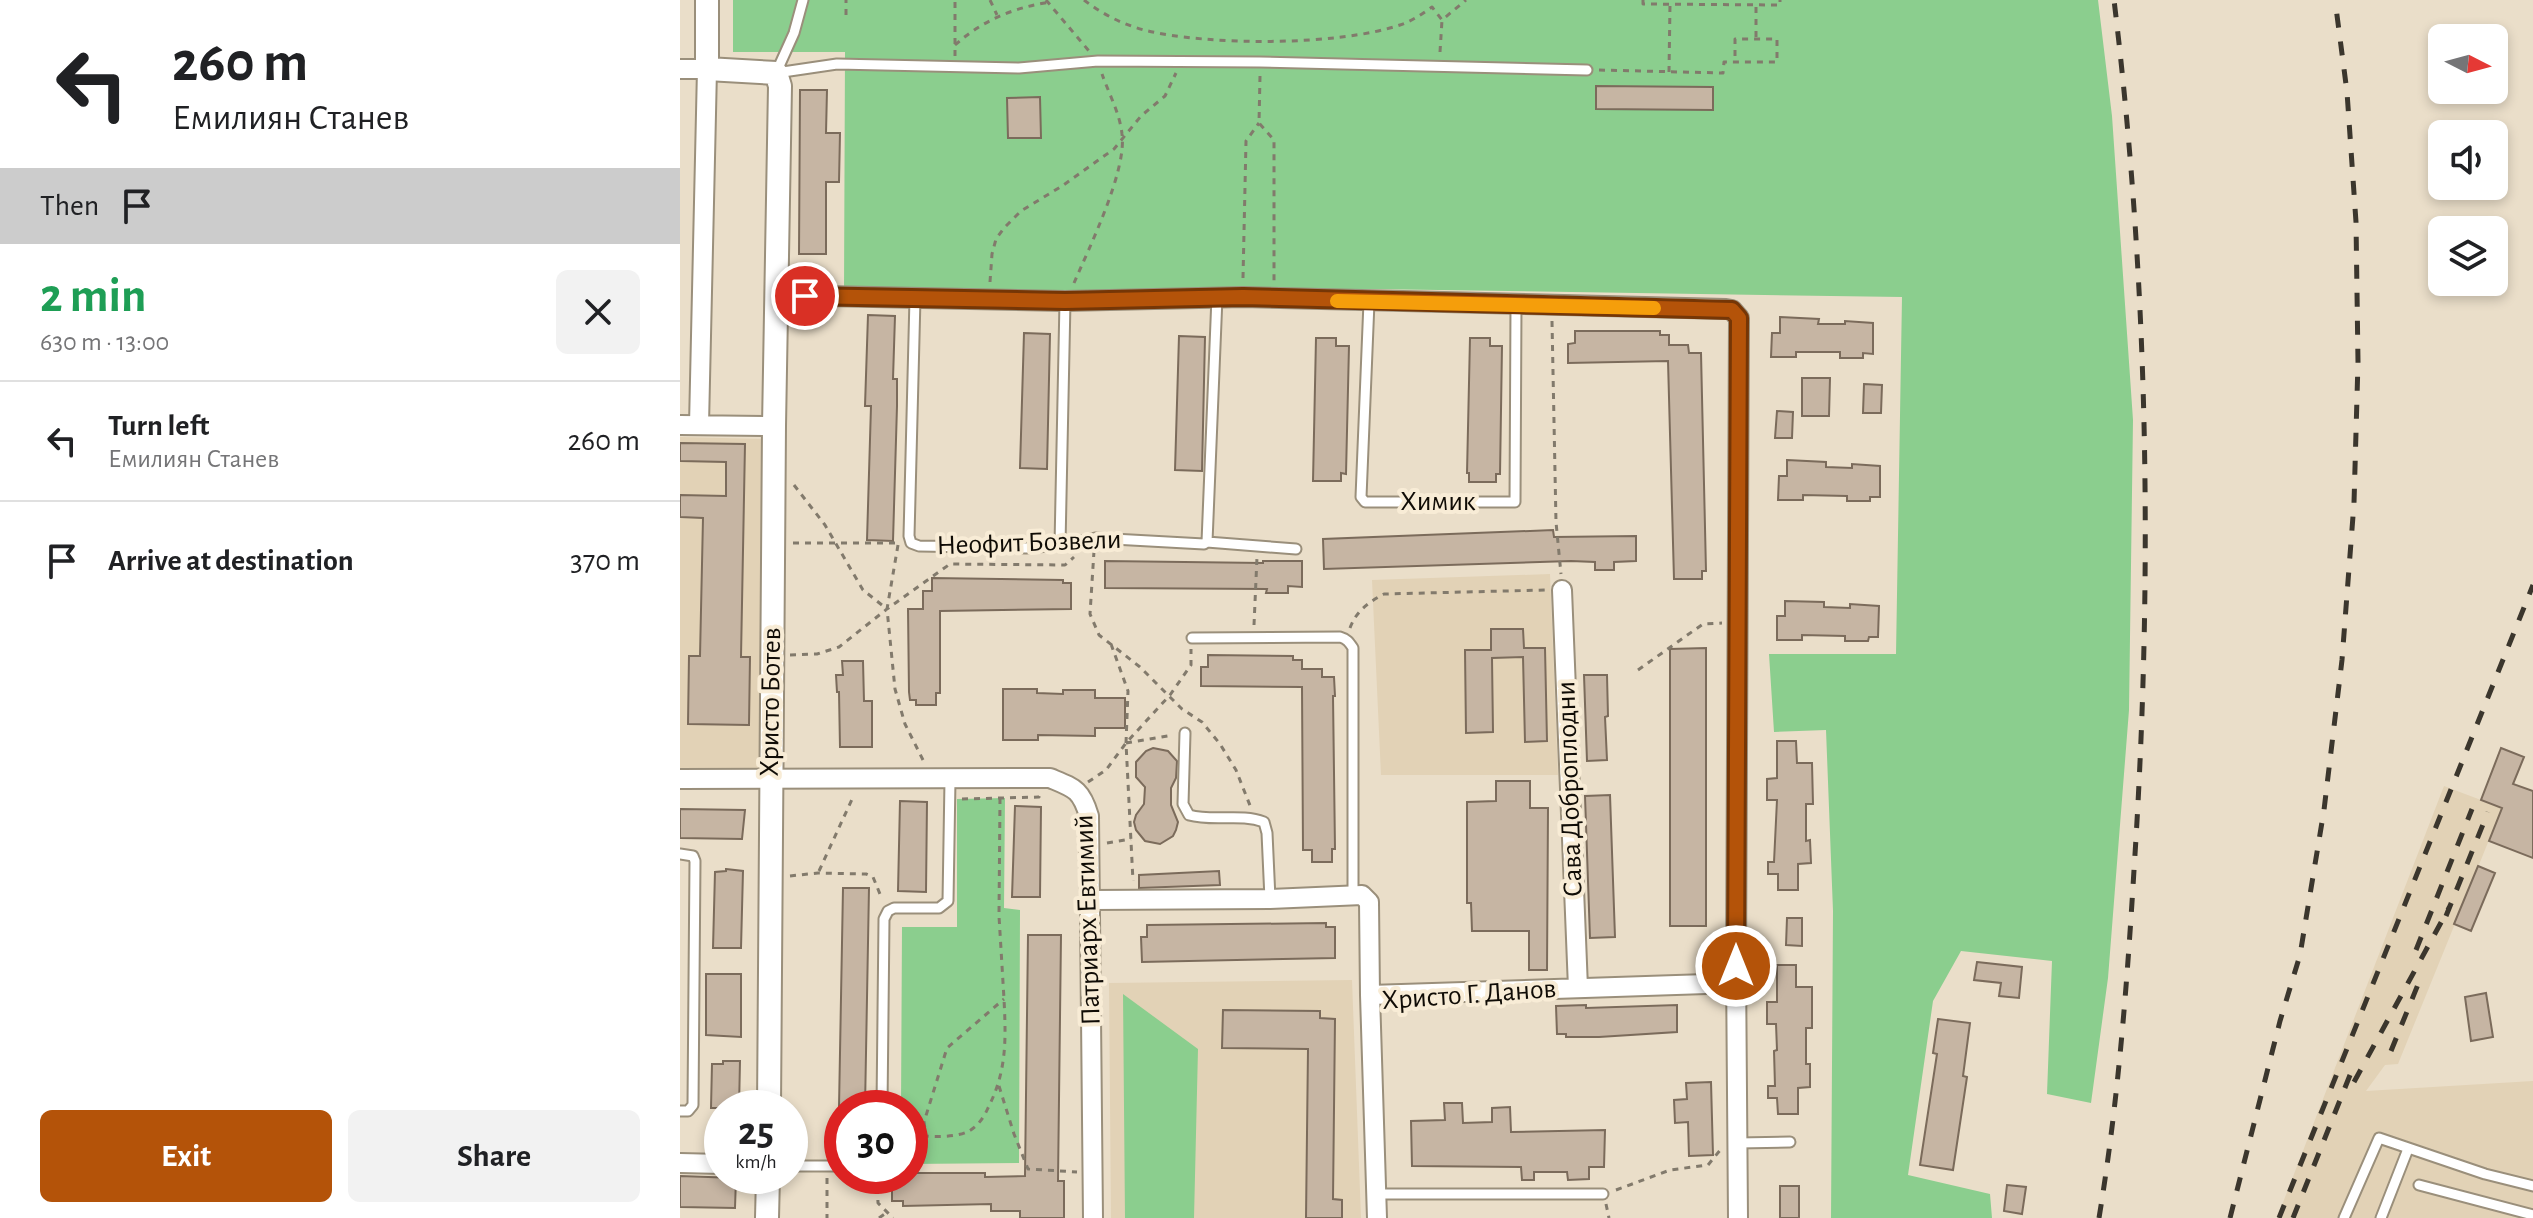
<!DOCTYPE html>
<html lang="en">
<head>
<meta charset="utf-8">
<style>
  body { margin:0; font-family:"Alegreya Sans",sans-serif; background:#f2f2f2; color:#202124; height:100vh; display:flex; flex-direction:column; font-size:30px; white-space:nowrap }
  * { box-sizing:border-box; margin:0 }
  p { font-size:26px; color:#757577 }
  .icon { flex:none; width:44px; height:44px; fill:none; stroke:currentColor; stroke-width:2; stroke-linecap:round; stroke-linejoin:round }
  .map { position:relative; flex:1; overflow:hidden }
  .drawer { display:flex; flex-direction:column; background:#fff; width:680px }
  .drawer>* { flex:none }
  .hud { background:#fff; color:#202124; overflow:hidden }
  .needle { width:52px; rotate:96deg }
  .buttons { position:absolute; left:1748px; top:24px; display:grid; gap:16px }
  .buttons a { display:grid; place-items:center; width:80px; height:80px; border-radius:12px; background:#fff; box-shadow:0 4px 12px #0003; font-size:40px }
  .speed { position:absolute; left:24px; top:1090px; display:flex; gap:16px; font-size:40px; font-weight:700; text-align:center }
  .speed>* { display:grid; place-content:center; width:104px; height:104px; border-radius:50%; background:#fff; box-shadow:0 4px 12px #0003; line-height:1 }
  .speed small { font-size:20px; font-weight:400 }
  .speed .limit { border:12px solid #d22; background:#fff; color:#111 }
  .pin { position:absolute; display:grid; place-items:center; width:68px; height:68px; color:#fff; margin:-34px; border:4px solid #fff; border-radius:50%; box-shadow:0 2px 8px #0007 }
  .me { position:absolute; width:88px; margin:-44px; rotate:0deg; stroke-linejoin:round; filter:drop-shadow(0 0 6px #0008) }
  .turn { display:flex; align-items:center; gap:28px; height:168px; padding:0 40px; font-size:36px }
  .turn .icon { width:104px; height:104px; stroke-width:2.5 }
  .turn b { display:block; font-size:56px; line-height:68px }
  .then { display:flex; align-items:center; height:76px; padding:0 40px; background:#0003; gap:16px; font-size:30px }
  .round { display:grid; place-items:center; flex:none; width:84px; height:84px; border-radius:12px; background:#f2f2f2 }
  .summary { display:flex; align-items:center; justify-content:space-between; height:136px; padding:0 40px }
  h1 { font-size:48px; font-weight:700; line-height:60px; color:#1e9e55 }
  .primary-button { display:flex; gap:16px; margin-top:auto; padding:16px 40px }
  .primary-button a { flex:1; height:92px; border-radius:12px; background:#b45309; color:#fff; font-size:32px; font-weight:700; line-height:92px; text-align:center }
  .primary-button a+a { background:#f2f2f2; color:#202124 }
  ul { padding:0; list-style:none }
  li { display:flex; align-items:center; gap:24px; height:120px; padding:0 40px; border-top:2px solid #e0e0e0 }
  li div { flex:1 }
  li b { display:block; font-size:30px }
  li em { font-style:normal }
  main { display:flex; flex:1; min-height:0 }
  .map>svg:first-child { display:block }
  .built { fill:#e2d2b6 }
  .green { fill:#8bce8e }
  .building { fill:#c6b5a3; stroke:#7b6b5b; stroke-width:2 }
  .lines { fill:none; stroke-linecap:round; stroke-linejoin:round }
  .service-casing { stroke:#9a8f7b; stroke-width:13 }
  .minor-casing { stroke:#9a8f7b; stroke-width:22 }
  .tertiary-casing { stroke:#9a8f7b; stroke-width:26 }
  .path { stroke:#827a6c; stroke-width:3; stroke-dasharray:6 6; stroke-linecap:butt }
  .service { stroke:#fff; stroke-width:9 }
  .minor { stroke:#fff; stroke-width:18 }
  .tertiary { stroke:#fff; stroke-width:22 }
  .rail { stroke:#3b362d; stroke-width:5; stroke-dasharray:14 14; stroke-linecap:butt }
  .route-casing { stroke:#753606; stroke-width:20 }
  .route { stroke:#b45309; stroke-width:14 }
  .slow { stroke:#f59e0b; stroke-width:14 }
  .labels { text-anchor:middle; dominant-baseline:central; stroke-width:8; stroke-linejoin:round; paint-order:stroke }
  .street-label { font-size:28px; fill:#100c06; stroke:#f8ecd6 }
</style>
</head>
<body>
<main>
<section class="drawer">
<div class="hud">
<div class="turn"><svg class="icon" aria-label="left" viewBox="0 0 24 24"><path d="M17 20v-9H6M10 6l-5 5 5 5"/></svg><div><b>260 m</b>Емилиян Станев</div></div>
<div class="then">Then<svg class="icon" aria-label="arrive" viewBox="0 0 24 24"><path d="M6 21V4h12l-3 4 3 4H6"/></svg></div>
</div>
<div class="summary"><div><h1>2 min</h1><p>630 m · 13:00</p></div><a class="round"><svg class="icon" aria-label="close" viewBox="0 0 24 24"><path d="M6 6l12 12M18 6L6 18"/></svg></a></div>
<ul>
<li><svg class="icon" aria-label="left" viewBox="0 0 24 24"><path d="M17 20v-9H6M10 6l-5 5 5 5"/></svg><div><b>Turn left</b><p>Емилиян Станев</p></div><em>260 m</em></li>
<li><svg class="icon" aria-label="arrive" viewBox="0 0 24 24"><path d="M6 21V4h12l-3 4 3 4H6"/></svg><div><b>Arrive at destination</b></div><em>370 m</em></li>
</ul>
<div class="primary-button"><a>Exit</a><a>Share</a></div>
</section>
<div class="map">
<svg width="1853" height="1218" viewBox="0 0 1853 1218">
  <rect width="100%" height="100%" fill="#eadec9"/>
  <!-- built -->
  <path class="built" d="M0,437L88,439L81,770H0Z
    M870,574L878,775H701L692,580Z
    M1764,786L1822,808L1718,1064L1705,1065L1686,1091L1853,1081V1218H1597Z
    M672,980L681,1218H431L429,983Z"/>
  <!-- green -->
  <path class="green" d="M53,0H1418L1432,116L1453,420L1449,710L1428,978L1411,1103L1367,1094L1372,961L1281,951L1253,1001L1228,1175L1310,1194L1312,1218H1151L1153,911L1146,730L1094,732L1089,654H1216L1222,297L690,289L164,292L165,52H53Z
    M325,798L324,908L340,910L339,1163L230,1164V1108H221L222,927H277V799Z
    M443,994L518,1049L514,1218H445Z"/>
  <!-- building -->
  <path class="building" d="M916,86L1033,87V110L916,109Z
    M120,90H147L146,133H160L159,182H146V254H119Z
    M360,97L361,138H328L327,98Z
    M188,315L215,316L213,379H217V406L213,541L187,540L191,406H185Z
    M1100,317L1139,319L1138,324H1165V321L1193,323V354L1183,353V358H1160V352H1116V357H1091L1092,333H1100Z
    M895,331H980V335H989V345H1008L1009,353H1021L1026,571H1022V579H994L988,361L888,363V344L895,343Z
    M344,333L370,334L367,469L340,468Z
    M499,336L525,337L522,471L495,470Z
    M636,338H656V346H669L666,474L661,473V481H633Z
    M790,338H810V346H822L820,474H816V482H789V473H787Z
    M1122,378H1150L1149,416H1122Z
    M1184,384L1202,385L1201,413H1183Z
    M1097,411L1113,412L1112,438H1095Z
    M0,443L65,444L61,657H70L69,725L8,724L9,656H20L23,518L0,517V495L46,496V462L0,461Z
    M1107,460L1146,462V467L1172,468V464L1200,466V497H1190V501H1167V496L1123,495V500H1098L1099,476H1107Z
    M873,530L874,537L956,536V561L934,562V570H915V562L891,561L644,569L643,539Z
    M425,561L583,563V561H622V587L608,586V593H586L587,589L425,588Z
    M252,578L383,580V583H391V609L260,611V693H256V705H236V700H230L229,692L228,609H243V591H252Z
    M1105,601L1144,602V607L1170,608V604L1199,606L1198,637H1189L1188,641H1165V636L1122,635V640H1097V616H1105Z
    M811,629H843L844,648H865L867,741L845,742L843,657L812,658L813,732L786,733L785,650H811Z
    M1026,648V926H990V649Z
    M528,655L613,656V660H622V669H642V677H654L655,696H653L655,849H652V862H632V850H623L622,687L521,686V667H528Z
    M162,661H183L184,701H192V747H160L159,692H157L156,675H163Z
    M904,675H927L928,716L925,717L927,760L907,761Z
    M323,689H357V693L383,694V690H415V698H445V728H415V736L358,735V740H323Z
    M1097,741H1116L1117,763H1132L1133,804H1126V841L1130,840L1131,863L1118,864V890H1098V874H1088V862H1094L1097,800H1087V779L1097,778Z
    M473,748L488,751L497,761L496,778L491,788V805L498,822L496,830L493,836L480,844L465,841L456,830L454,822L456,815L464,804L465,787L456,777V762L466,751Z
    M1821,748L1844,757L1833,784L1853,791V858L1809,841L1822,808L1801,800Z
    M816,781H850V808H868L867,970H849V931H792L791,903H787V802L816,801Z
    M930,795L935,937L910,938L905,796Z
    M220,801L247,802L246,892L218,891Z
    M335,806L361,807L360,897H332Z
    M0,809L65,810L62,839L0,838Z
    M1798,866L1815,873L1791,931L1774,924Z
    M46,869L63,871L61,948H33L35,872L46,871Z
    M539,871L540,885L459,888V875Z
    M163,888H189L185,1108H159Z
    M1107,918H1122V946L1106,945Z
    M646,923V927H655V958L462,962L461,937H467V925Z
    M348,935H381L378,1181H384V1218H340V1211H311V1204L223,1206V1201H212V1176H230V1173H305V1177L345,1176Z
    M1297,962L1342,967L1339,998L1319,996L1321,983L1294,980Z
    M1097,965H1116V987H1132V1028H1126V1064H1130V1087L1118,1088V1114H1098L1097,1098H1088V1086H1095L1094,1051L1097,1050L1096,1024H1087V1002H1097Z
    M26,974H61V1037L26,1035Z
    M1806,993L1813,1037L1791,1041L1785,997Z
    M906,1005V1008L997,1005V1032L919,1037H886V1034H877L876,1006Z
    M543,1010L640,1011V1018L655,1019L653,1199L662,1200V1218H626L628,1049L542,1048Z
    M1258,1019L1290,1023L1283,1076L1287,1077L1273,1170L1240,1165L1257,1054L1253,1053Z
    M43,1061H60L59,1108H31L32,1064H43Z
    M1031,1082L1033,1155L1009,1156L1008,1122L995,1123L994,1100L1007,1099L1006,1083Z
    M764,1103H782L783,1123L812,1122V1108L830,1107L831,1132L925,1130L924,1167H909V1179L888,1180L887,1172H854V1180H842L841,1167L732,1166L731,1121L765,1120Z
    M0,1176L56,1178L55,1208L0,1207Z
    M1327,1185L1346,1187L1342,1214L1324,1211Z
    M1100,1186H1119V1218H1100Z"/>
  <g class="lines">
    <defs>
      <path id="service" d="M96,73L157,64L339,68L418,61L580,62L907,70
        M96,73L114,33L123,0
        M235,298L229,536L231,543L239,546L346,548L380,545L415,538L524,544L527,542L616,549
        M689,302L681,497L685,502H835L836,305
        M527,542L537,297
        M380,545L385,301
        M512,638L660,637C667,639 669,642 673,648V895
        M505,733L503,804L509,815C534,822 560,813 584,822L587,833L590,899
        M0,854L13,856L15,861L13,1105L8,1111H0
        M202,1108L204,919L208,911L214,908H259L268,901L270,780
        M1058,1143L1110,1142
        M110,1166H162
        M1739,1185L1853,1215
        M696,1194H923
        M1664,1218L1699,1138L1805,1174L1853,1186
        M1701,1218L1728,1149"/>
      <path id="minor" d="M0,69H27L19,425
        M97,295L385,301L563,297L1046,309L1052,310L1059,318L1056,966L1058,1218
        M0,425L94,426
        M882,590L898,988
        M0,779L370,778C394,788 401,789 409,816L413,1218
        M411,900L590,899L682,895L689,902L690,995
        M0,1163L42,1164
        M697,1218L690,995L1057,983"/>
      <path id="tertiary" d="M27,0V69L96,73L100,86L94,426L89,1108
        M87,1218L88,1176"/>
    </defs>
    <!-- service casing -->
    <use href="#service" class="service-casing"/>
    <!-- minor casing -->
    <use href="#minor" class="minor-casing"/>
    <!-- tertiary casing -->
    <use href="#tertiary" class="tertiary-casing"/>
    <!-- path -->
    <path class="path" d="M310,0L317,15
      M366,0L409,51
      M404,0C422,14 442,24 464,30C528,46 658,46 720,25C732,21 742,14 752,7L762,20L786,0
      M963,0V4L1100,5V0
      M1076,7V39
      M166,15V0
      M275,45C303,20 333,8 370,2V0
      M760,52L762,20
      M275,56V0
      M919,70L1043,73L1044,62H1097V39H1055V62
      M989,72L990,4
      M580,76L579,123L594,140V283
      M563,278L566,141L579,123
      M310,282L312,254L316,239L324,228L341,211L382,186L434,149L461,116L485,96L496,73
      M394,283C409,248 447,171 442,134C440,114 429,94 422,74
      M872,321L876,522L881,574
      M114,485L145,525L183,590L207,609
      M113,543H217
      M218,545L207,609L215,689L225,724L244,762
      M414,551L410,614L419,635L460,667L502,709L522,722L540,744L556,770L571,808
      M574,625L577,557
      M670,628C676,611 689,602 704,594L866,590
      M431,644L448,691L446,743L453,881
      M110,655L137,654L159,647L207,609L270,564L385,565L394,557
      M958,670L1023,624L1042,623
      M446,743L493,735
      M408,782L426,770L446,743L490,695L511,665V649
      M320,798L319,916L324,999C326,1039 327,1071 308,1108C304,1117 298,1126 289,1131C278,1137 258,1137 246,1136L244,1122L267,1048L324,999
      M282,799L359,797L360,794
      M427,843L451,839
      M139,871L174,795
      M110,876L138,873L186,874L193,877L202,899
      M319,1086L334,1134L348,1169L397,1172
      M230,1145L244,1137
      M197,1176L198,1203L213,1218
      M147,1178V1218
      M936,1190L990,1170L1028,1165L1041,1149
      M926,1204L929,1218
      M199,1218L206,1213"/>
    <!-- service -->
    <use href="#service" class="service"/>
    <!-- minor -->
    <use href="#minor" class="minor"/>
    <!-- tertiary -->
    <use href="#tertiary" class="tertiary"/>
    <!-- rail -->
    <path class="rail" d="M1766,916L1808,812
      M1736,950L1792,809
      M1711,1051L1739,982
      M1674,1082L1770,906
      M1419,1218C1438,1103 1447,986 1454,870C1473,581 1469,288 1434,0
      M1550,1218L1600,1021L1620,955L1644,810L1662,660L1674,503L1678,362L1676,222L1667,92L1655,0
      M1599,1218L1853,585
      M1613,1218L1674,1065"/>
  </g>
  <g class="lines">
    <defs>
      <path id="route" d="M125,296L385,301L563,297L1052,310L1059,318L1056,966"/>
    </defs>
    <!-- route casing -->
    <use href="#route" class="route-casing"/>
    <!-- route -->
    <use href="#route" class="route"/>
    <!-- slow -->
    <path class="slow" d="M657,301L974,308"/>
  </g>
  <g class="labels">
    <!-- street labels -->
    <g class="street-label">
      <text x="758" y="502">Химик</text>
      <text transform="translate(349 543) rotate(-2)">Неофит Бозвели</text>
      <text transform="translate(91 702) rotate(-89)">Христо Ботев</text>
      <text transform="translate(890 789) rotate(-92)">Сава Доброплодни</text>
      <text transform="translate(408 920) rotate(-92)">Патриарх Евтимий</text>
      <text transform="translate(789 995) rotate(-4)">Христо Г. Данов</text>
    </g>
  </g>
</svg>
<div class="buttons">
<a><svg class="needle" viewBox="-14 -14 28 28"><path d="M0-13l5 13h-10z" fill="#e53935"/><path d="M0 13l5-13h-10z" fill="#757577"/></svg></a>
<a><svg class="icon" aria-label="sound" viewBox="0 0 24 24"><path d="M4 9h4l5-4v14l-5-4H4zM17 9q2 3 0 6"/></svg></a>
<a><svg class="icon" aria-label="layers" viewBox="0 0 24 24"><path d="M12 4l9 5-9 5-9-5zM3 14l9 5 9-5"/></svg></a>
</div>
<div class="speed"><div>25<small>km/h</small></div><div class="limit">30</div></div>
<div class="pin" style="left:125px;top:296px;background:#d93025"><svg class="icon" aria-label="arrive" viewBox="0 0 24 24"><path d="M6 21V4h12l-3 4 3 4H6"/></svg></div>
<svg class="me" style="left:1056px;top:966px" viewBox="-20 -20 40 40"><circle r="17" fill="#b45309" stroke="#fff" stroke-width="3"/><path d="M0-11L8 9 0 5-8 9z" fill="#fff"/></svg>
</div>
</main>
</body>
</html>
